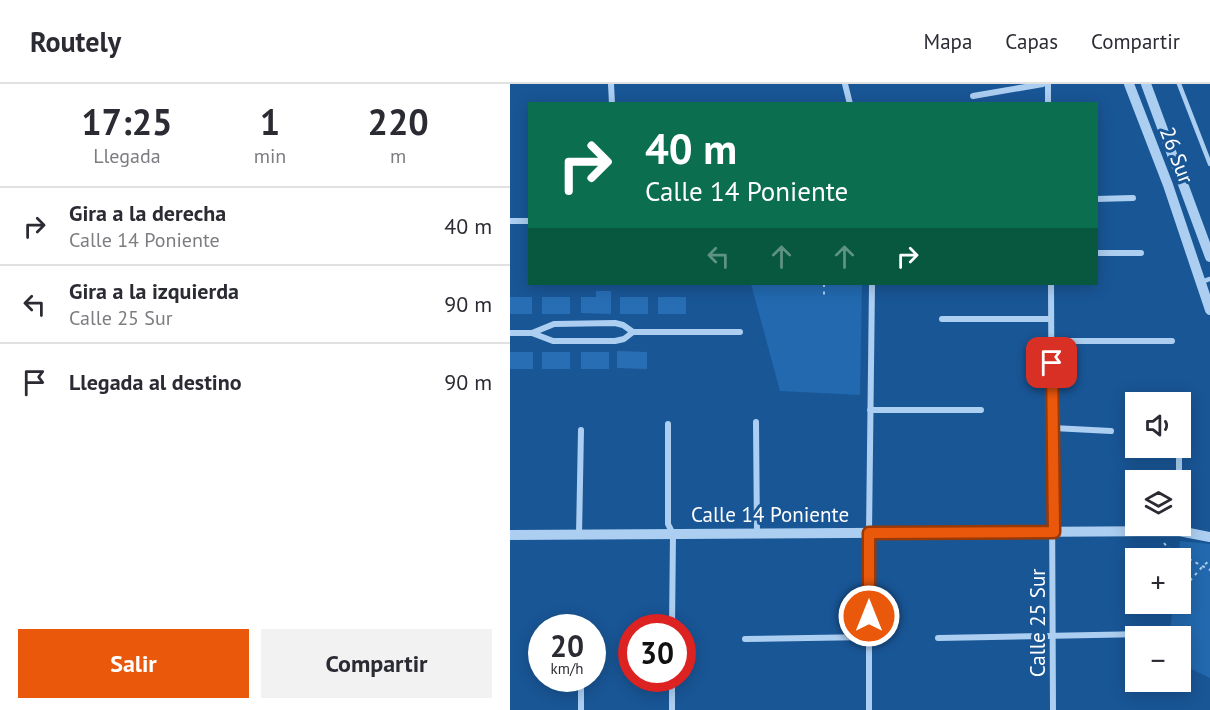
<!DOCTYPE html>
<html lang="es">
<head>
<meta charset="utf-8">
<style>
  body { margin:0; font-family:"PT Sans",sans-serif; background:#f2f2f3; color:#2b2b33; height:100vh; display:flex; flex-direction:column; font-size:22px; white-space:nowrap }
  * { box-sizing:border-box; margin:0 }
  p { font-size:20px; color:#7c7c81 }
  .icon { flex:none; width:33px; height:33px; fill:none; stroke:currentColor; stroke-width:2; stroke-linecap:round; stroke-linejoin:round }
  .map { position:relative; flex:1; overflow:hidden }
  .sheet { display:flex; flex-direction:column; background:#fff; width:510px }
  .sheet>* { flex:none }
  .banner { position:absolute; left:18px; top:18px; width:570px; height:183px; border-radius:0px; box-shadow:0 3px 15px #0003; background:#0b6e4f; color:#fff; overflow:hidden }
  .controls { position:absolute; left:615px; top:308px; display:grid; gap:12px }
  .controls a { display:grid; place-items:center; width:66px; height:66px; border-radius:0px; background:#fff; box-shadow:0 3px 15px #0003; font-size:30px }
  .speed { position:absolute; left:18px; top:530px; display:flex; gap:12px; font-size:30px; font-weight:700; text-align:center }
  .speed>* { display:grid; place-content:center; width:78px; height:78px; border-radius:50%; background:#fff; box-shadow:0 3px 15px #0003; line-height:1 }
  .speed small { font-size:15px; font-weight:400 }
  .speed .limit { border:9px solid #d22; background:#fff; color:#111 }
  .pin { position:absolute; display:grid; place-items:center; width:51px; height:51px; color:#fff; margin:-26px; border-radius:12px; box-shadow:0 3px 9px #0006 }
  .me { position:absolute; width:66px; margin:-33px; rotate:0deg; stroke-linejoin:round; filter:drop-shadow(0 0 4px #0008) }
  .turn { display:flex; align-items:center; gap:21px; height:126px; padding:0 18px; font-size:27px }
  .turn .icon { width:78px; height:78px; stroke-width:2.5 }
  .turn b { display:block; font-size:42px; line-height:51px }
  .lanes { display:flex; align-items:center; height:57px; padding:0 18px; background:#0003; justify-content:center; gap:30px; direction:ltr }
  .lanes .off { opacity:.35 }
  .eta { display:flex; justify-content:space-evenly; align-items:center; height:102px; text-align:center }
  .eta b { font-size:36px; font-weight:700; line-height:42px }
  .primary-button { display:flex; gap:12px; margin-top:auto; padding:12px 18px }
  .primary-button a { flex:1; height:69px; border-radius:0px; background:#ea580c; color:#fff; font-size:24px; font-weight:700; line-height:69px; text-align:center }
  .primary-button a+a { background:#f2f2f3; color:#2b2b33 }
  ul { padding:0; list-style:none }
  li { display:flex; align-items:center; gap:18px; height:78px; padding:0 18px; border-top:2px solid #e1e1e2 }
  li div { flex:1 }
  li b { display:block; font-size:22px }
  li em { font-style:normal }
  header { display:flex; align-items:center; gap:36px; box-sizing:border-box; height:84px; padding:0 30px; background:#fff; border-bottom:2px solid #e1e1e2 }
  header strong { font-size:28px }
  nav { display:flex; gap:33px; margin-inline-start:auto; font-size:21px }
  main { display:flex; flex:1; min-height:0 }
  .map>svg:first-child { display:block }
  .green { fill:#2269af }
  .building { fill:#286eb4 }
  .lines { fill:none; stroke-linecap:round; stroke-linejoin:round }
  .path { stroke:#accef0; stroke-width:2; stroke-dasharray:3 4.5; stroke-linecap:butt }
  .service { stroke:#accef0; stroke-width:4.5 }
  .minor { stroke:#accef0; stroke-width:6 }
  .tertiary { stroke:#accef0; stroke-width:10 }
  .route-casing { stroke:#983908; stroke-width:15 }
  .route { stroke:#ea580c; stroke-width:10 }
  .labels { text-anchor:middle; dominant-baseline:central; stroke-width:6; stroke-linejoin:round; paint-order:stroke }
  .street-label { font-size:21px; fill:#fff; stroke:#195696 }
</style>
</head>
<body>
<header>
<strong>Routely</strong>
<nav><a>Mapa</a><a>Capas</a><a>Compartir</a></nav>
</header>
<main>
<section class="sheet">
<div class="eta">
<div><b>17:25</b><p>Llegada</p></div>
<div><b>1</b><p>min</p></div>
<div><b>220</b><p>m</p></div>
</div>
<ul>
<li><svg class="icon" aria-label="right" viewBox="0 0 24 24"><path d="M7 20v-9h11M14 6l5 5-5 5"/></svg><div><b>Gira a la derecha</b><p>Calle 14 Poniente</p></div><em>40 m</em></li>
<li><svg class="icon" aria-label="left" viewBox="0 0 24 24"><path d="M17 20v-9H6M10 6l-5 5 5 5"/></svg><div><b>Gira a la izquierda</b><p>Calle 25 Sur</p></div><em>90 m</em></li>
<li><svg class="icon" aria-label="arrive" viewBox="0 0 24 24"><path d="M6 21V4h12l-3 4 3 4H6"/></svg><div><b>Llegada al destino</b></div><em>90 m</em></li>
</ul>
<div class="primary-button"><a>Salir</a><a>Compartir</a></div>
</section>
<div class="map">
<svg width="700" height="626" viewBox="0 0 700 626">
  <rect width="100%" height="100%" fill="#195696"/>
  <!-- green -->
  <path class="green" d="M241,200H352L350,311L270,307Z
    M670,457L700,460V594L671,580L670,552H660L663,519H670V474H668Z"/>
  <!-- building -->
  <path class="building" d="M86,207H101V230L71,229V213H86Z
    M0,213H22V230H0Z
    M32,213H60V230H32Z
    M110,213H138V230H110Z
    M148,213H176V230H148Z
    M107,267L137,268V285L107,284Z
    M0,268H23V285H0Z
    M32,268H60V285H32Z
    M71,268H99V285H71Z"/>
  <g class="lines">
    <!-- path -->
    <path class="path" d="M314,200V212
      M654,459L658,464L700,486
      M670,508L693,482L700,476"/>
    <!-- service -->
    <path class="service" d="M669,0L700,80
      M691,198L700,195"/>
    <!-- minor -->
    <path class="minor" d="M101,0L102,20
      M335,0L340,20
      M538,0V20
      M463,12L533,0
      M586,115L623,114
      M0,137H20
      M586,169H631
      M541,200L543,626
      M432,235H541
      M0,249H22L43,257H105L114,255L123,248H230
      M22,249L44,240L105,239L113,241L123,248
      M542,257H662
      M360,326H471
      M246,338L247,450
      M158,340V440L163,450L162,543
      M543,344L601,347
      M669,363V396
      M69,451L71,346
      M428,554L636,550
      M235,555L359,553
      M71,594V626
      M162,626V594
      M359,626V449L362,200"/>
    <!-- tertiary -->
    <path class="tertiary" d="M619,0L658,101L700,226
      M636,0L700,173
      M0,451L669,447L700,453"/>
  </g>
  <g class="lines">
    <defs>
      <path id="route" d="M359,532V449L544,448L542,279"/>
    </defs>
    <!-- route casing -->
    <use href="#route" class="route-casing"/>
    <!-- route -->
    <use href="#route" class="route"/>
  </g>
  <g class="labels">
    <!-- street labels -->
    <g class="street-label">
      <text transform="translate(667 71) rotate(69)">26 Sur</text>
      <text x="260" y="430">Calle 14 Poniente</text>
      <text transform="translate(527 539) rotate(-90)">Calle 25 Sur</text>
    </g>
  </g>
</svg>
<div class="controls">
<a><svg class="icon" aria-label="sound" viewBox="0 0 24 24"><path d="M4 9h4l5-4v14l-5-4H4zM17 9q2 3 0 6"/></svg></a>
<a><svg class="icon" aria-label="layers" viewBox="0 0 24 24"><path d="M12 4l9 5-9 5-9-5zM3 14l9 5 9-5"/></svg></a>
<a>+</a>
<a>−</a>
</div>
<div class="speed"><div>20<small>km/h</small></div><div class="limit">30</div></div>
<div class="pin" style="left:542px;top:279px;background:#d93025"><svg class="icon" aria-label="arrive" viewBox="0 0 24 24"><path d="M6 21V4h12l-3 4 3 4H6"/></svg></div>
<svg class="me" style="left:359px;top:532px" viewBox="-20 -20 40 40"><circle r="17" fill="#ea580c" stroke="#fff" stroke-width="3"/><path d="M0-11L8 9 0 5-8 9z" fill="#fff"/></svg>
<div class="banner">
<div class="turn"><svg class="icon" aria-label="right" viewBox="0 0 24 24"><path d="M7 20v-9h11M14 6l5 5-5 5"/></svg><div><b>40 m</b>Calle 14 Poniente</div></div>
<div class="lanes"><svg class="icon off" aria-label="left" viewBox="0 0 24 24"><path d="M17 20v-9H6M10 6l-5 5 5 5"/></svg><svg class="icon off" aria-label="ahead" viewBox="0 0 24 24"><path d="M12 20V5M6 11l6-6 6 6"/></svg><svg class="icon off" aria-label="ahead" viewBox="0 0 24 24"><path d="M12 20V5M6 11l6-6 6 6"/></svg><svg class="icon" aria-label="right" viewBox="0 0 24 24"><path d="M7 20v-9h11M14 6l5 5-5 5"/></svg></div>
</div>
</div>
</main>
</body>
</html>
